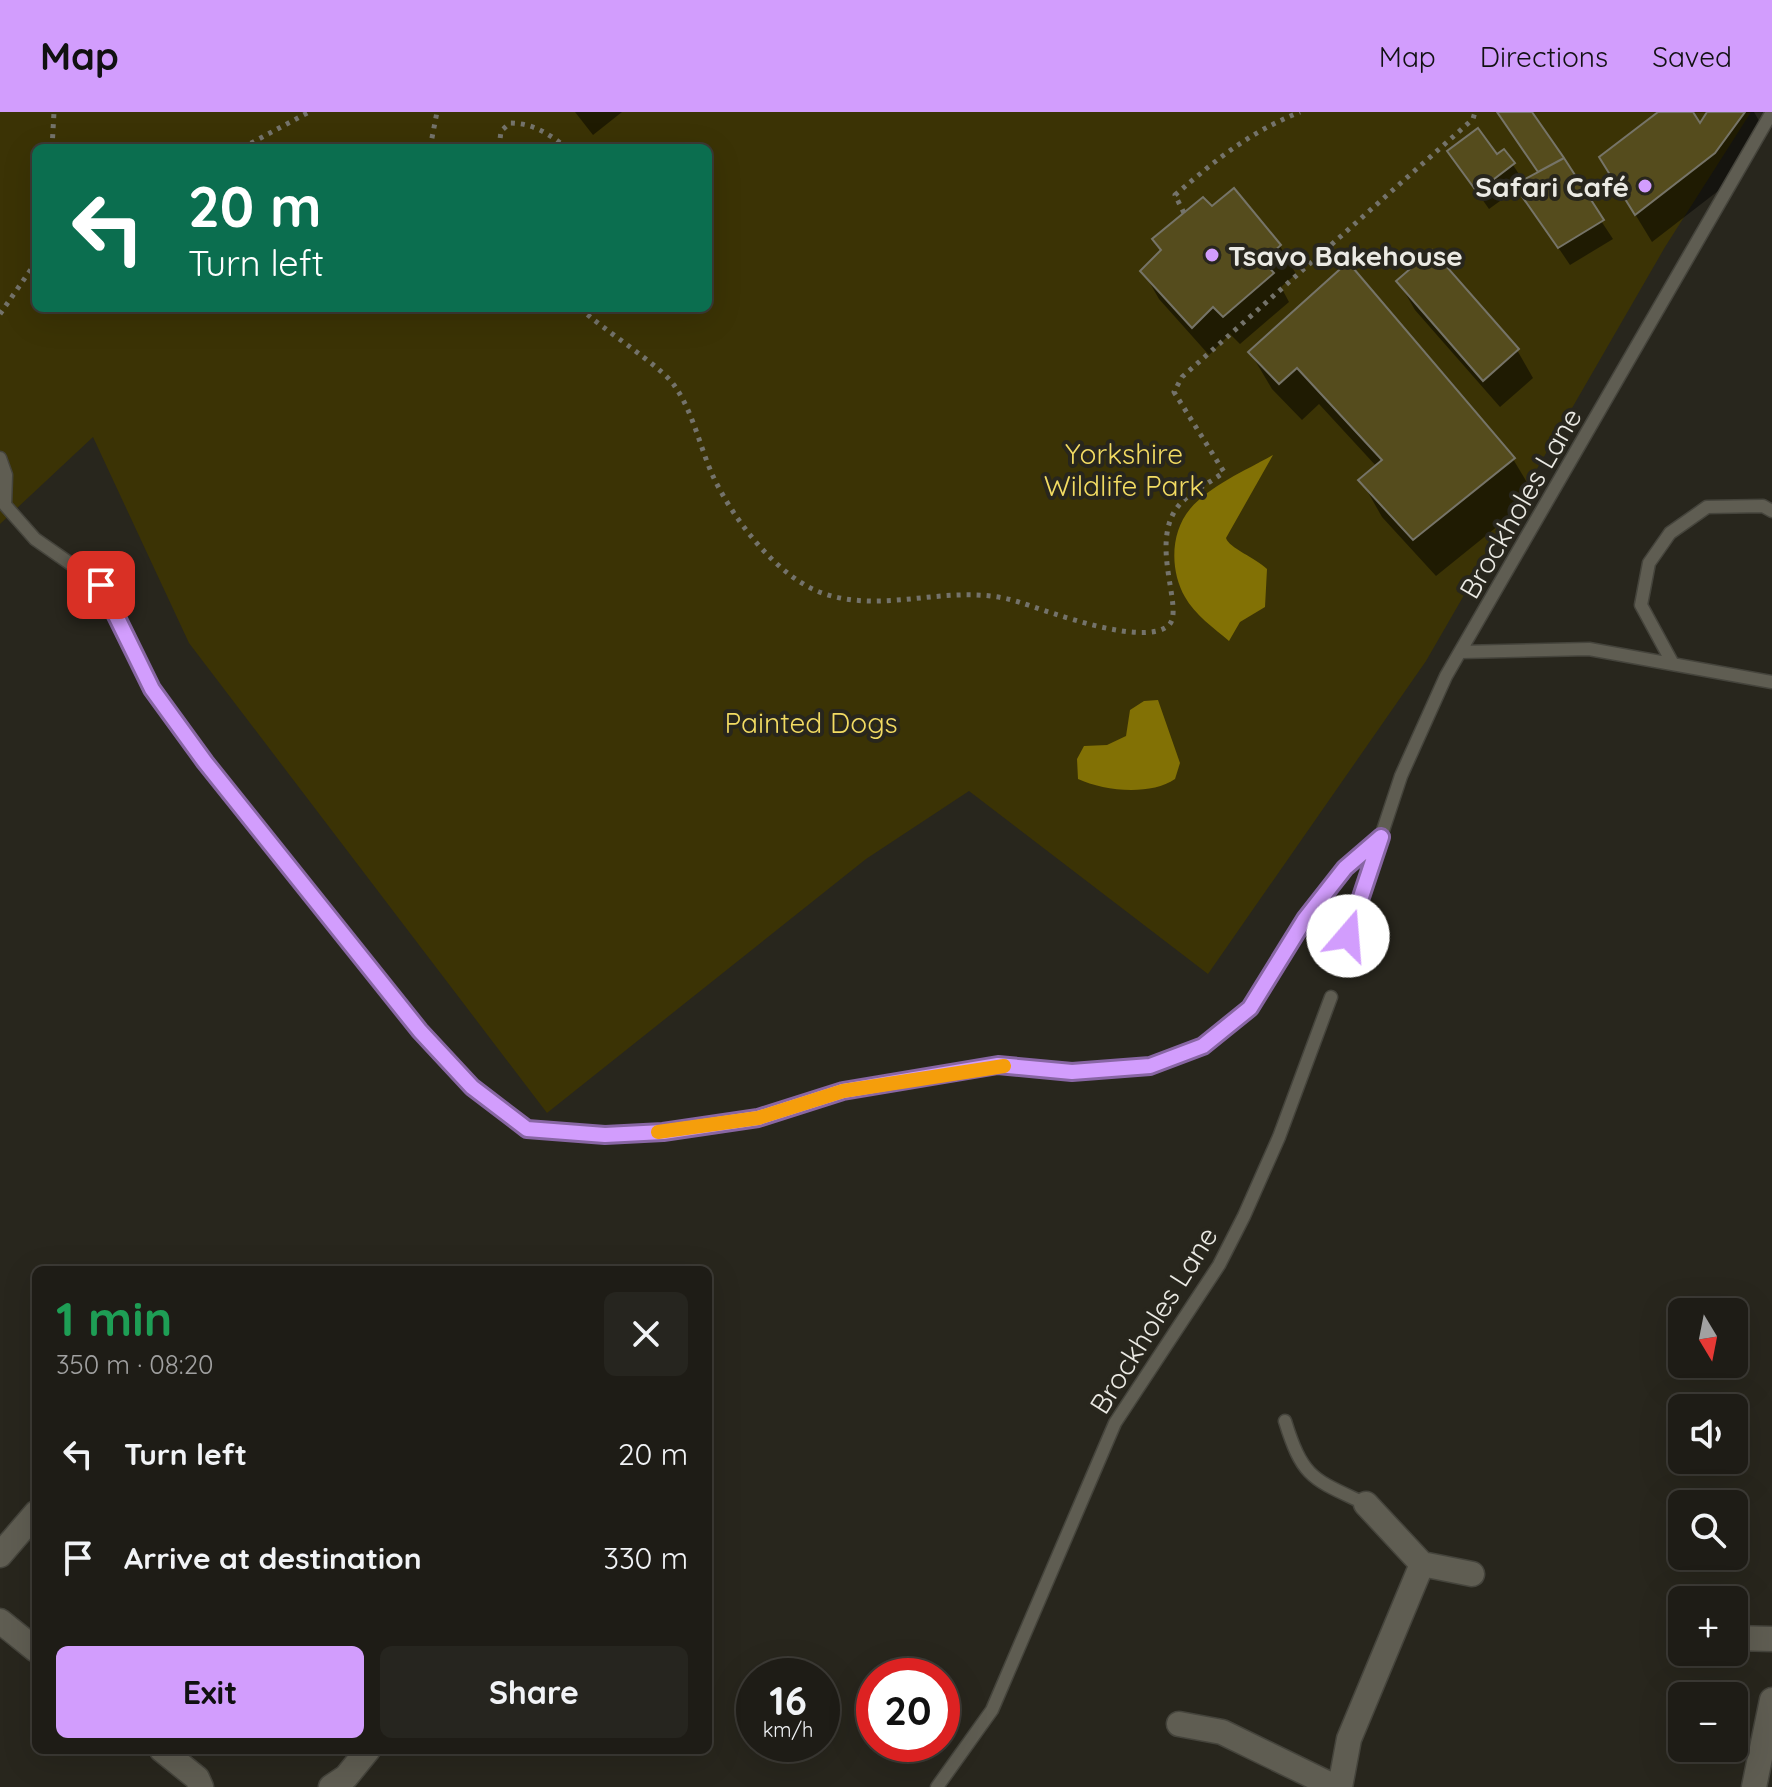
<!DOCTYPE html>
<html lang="en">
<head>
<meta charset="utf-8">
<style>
  body { margin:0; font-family:Quicksand,sans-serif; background:#26251f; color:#f1f3f6; height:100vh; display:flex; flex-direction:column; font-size:30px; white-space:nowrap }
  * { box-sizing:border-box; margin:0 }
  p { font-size:26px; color:#a1a1a1 }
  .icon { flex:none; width:44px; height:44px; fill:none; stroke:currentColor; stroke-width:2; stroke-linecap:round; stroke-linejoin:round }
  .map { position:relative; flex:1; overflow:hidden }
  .details { position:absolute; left:32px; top:1154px; width:680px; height:488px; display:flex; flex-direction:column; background:#1e1c16; border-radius:12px; box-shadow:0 8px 32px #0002,0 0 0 2px #3c3a35 }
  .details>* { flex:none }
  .top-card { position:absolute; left:32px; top:32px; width:680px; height:168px; border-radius:12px; box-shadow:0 8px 32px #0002,0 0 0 2px #3c3a35; background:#0b6e4f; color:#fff; overflow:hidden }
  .needle { width:52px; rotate:170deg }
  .controls { position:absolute; left:1668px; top:1186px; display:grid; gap:16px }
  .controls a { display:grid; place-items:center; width:80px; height:80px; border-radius:12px; background:#1e1c16; box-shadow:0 8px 32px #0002,0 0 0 2px #3c3a35; font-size:40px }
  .speed { position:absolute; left:736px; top:1546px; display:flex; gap:16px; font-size:40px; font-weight:700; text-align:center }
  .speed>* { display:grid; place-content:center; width:104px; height:104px; border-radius:50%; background:#1e1c16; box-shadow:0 8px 32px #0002,0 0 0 2px #3c3a35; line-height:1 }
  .speed small { font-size:20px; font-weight:400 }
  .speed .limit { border:12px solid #d22; background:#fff; color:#111 }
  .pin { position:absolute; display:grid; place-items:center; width:68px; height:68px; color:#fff; margin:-34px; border-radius:16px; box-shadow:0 4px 12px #0006 }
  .me { position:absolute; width:88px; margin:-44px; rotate:18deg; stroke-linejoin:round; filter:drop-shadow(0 0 6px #0008) }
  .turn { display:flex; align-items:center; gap:28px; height:168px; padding:0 24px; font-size:36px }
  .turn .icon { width:104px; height:104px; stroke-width:2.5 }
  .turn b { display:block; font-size:56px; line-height:68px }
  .round { display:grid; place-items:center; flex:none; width:84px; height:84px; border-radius:12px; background:#26251f }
  .headline { display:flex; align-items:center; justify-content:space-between; height:136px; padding:0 24px }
  h1 { font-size:48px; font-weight:800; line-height:60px; color:#1e9e55 }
  .cta { display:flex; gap:16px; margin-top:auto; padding:16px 24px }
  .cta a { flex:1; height:92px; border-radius:12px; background:#d29dfd; color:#111; font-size:32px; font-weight:800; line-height:92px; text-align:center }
  .cta a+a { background:#26251f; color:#f1f3f6 }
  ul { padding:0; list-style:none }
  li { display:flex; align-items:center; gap:24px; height:104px; padding:0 24px }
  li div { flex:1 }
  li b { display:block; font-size:30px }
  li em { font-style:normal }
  header { display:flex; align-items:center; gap:48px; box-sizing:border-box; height:112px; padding:0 40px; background:#d29dfd; color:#111 }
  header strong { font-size:38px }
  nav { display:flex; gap:44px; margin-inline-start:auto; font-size:28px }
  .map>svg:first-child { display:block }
  .green { fill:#3b3305; fill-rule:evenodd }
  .water { fill:#827105 }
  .shadow { fill:#0007 }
  .building { fill:#554c1d; stroke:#767468; stroke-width:2 }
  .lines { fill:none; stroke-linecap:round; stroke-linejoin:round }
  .lane-casing { stroke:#45443c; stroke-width:15 }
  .street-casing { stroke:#45443c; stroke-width:27 }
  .path { stroke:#74736b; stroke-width:5; stroke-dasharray:4 6; stroke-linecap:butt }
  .lane { stroke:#5f5d52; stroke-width:12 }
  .street { stroke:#5f5d52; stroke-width:24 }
  .route-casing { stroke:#8866a4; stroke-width:20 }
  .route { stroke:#d29dfd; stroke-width:14 }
  .slow { stroke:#f59e0b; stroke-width:14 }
  .poi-dot { fill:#d29dfd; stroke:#28261d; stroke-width:3 }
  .labels { text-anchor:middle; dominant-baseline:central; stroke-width:8; stroke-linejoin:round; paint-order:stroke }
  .poi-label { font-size:28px; font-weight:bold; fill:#ebeae4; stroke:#28261d; text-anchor:end }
  .park-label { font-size:28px; fill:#f2db62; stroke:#28261d }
  .street-label { font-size:28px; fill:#ebeae4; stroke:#28261d }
</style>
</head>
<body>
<header>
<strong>Map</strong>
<nav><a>Map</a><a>Directions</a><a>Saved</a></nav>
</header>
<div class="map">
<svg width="1772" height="1675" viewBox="0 0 1772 1675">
  <rect width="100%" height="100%" fill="#28261d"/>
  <!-- green -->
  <path class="green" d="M0,0H1751L1665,135L1426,549L1208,862L969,679L866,747L547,1001L189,531L93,325L0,412ZM36,36H708V196H36Z"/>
  <!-- water -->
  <path class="water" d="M1273,343L1226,426C1229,436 1256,446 1267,457L1265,495L1240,510L1229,529C1215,517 1194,502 1185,485C1170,459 1170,421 1190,397C1211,373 1245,359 1273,343Z
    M1158,588L1180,651L1175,667C1150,684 1104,679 1078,667L1077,647L1084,634L1107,633L1126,624L1130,598L1144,589Z"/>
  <!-- shadow -->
  <path class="shadow" d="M575,0H622L593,23Z
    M1529,0L1613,127L1570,153L1518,76L1489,97L1449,40L1497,45L1504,39L1524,70L1539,61L1510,18Z
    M1661,0H1690L1700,15L1710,0H1754L1766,21L1731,69L1652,130L1618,74Z
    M1212,96L1280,134L1296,162L1281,175L1289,190L1240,232L1230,222L1209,243L1159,187L1143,159Z
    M1348,153L1513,347L1535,384L1436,464L1382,405L1361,368L1377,355L1319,292L1302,308L1272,277L1250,240Z
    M1399,170L1517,238L1533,266L1500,295L1415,198Z"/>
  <!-- building -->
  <path class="building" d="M1497,0H1532L1564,46L1538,60Z
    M1658,0H1693L1700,11L1707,0H1745L1715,41L1635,103L1599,45Z
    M1478,16L1497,42L1504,37L1515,51L1477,80L1447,39Z
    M1564,46L1604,108L1558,136L1514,73Z
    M1234,76L1281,133L1263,149L1274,161L1223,205L1213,195L1192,216L1140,159L1161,138L1152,127L1203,85L1212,94Z
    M1432,138L1519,237L1483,269L1396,169Z
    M1348,150L1515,346L1413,428L1358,368L1382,348L1297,256L1279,272L1248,240Z"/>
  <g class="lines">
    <defs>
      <path id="lane" d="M0,346L6,363L5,393L35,427L101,473L152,577L205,650L420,919L472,975L527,1017L605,1023L663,1020L758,1006L843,979L998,953L1072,960L1150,954L1203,934L1250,896L1305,807L1345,756L1381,725
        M1461,540L1589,537L1772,570
        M1673,552L1641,493L1649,451L1670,421L1707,395L1763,394L1772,399
        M1348,824L1401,664L1446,564L1772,0
        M1285,1309C1303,1367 1313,1367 1366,1392
        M937,1675L992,1598L1115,1311L1219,1153L1244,1104L1279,1025L1331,885"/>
      <path id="street" d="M0,1443L36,1401
        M1422,1452L1472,1462
        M0,1509L36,1538
        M1734,1526L1772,1527
        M1179,1612L1222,1620L1335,1675
        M162,1638L197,1666L201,1675
        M331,1675L346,1665L368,1638
        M1340,1675L1349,1627L1422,1452L1366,1392
        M1754,1675L1772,1588"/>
    </defs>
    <!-- lane casing -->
    <use href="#lane" class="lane-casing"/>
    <!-- street casing -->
    <use href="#street" class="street-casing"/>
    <!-- path -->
    <path class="path" d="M52,36L54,0
      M213,36H214
      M242,36L309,0
      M430,36L437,0
      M499,36L501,19L510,11C533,11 549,22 567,36
      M1184,101L1175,83C1217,47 1248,21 1300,0
      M580,196C602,217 661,254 674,273C693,300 699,332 712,362C732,406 778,467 825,482C889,503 955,468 1022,491C1050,500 1145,536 1169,513C1185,497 1147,429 1180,392C1191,380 1211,370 1224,360L1174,280L1182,265L1473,7L1475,0
      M0,202L36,150"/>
    <!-- lane -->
    <use href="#lane" class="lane"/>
    <!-- street -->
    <use href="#street" class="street"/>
  </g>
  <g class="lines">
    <defs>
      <path id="route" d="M101,473L152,577L205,650L420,919L472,975L527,1017L605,1023L663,1020L758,1006L843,979L998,953L1072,960L1150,954L1203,934L1250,896L1305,807L1345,756L1381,725L1348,824"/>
    </defs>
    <!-- route casing -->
    <use href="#route" class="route-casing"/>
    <!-- route -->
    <use href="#route" class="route"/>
    <!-- slow -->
    <path class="slow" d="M658,1020L758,1006L843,979L1004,954"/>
  </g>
  <!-- markers -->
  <g class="poi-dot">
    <circle cx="1645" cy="74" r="8"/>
    <circle cx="1212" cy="143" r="8"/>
  </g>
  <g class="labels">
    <!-- poi labels -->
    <g class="poi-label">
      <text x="1629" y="74">Safari Café</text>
      <text x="1228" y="143" text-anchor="start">Tsavo Bakehouse</text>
    </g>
    <!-- park labels -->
    <g class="park-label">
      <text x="1124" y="341">Yorkshire<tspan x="1124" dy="32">Wildlife Park</tspan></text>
      <text x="811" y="610">Painted Dogs</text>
    </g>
    <!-- street labels -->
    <g class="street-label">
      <text transform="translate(1520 391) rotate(-60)">Brockholes Lane</text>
      <text transform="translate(1153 1208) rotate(-58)">Brockholes Lane</text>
    </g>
  </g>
</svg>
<div class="controls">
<a><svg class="needle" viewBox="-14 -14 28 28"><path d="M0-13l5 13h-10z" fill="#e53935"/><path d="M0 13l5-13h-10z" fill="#a1a1a1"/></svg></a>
<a><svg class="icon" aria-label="sound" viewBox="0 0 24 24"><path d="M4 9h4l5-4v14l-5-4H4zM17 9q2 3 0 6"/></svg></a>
<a><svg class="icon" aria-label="search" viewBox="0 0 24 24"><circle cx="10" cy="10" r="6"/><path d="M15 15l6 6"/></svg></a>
<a>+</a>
<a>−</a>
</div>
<div class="speed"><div>16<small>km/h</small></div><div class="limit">20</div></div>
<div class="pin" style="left:101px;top:473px;background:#d93025"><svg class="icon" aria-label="arrive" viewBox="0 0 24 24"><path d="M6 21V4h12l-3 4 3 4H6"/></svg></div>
<svg class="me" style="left:1348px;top:824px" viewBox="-20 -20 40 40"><circle r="19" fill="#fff"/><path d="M0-13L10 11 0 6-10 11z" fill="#d29dfd"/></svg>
<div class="top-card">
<div class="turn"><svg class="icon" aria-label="left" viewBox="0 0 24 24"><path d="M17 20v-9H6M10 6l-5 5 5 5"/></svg><div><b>20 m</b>Turn left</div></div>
</div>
<section class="details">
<div class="headline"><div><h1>1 min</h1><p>350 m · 08:20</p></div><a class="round"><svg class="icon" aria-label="close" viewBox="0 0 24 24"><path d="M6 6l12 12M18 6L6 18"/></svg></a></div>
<ul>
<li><svg class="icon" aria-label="left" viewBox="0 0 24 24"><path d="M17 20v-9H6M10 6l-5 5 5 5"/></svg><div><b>Turn left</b></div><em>20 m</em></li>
<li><svg class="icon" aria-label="arrive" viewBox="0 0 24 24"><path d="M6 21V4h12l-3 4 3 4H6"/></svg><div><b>Arrive at destination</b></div><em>330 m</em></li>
</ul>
<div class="cta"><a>Exit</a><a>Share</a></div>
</section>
</div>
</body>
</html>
